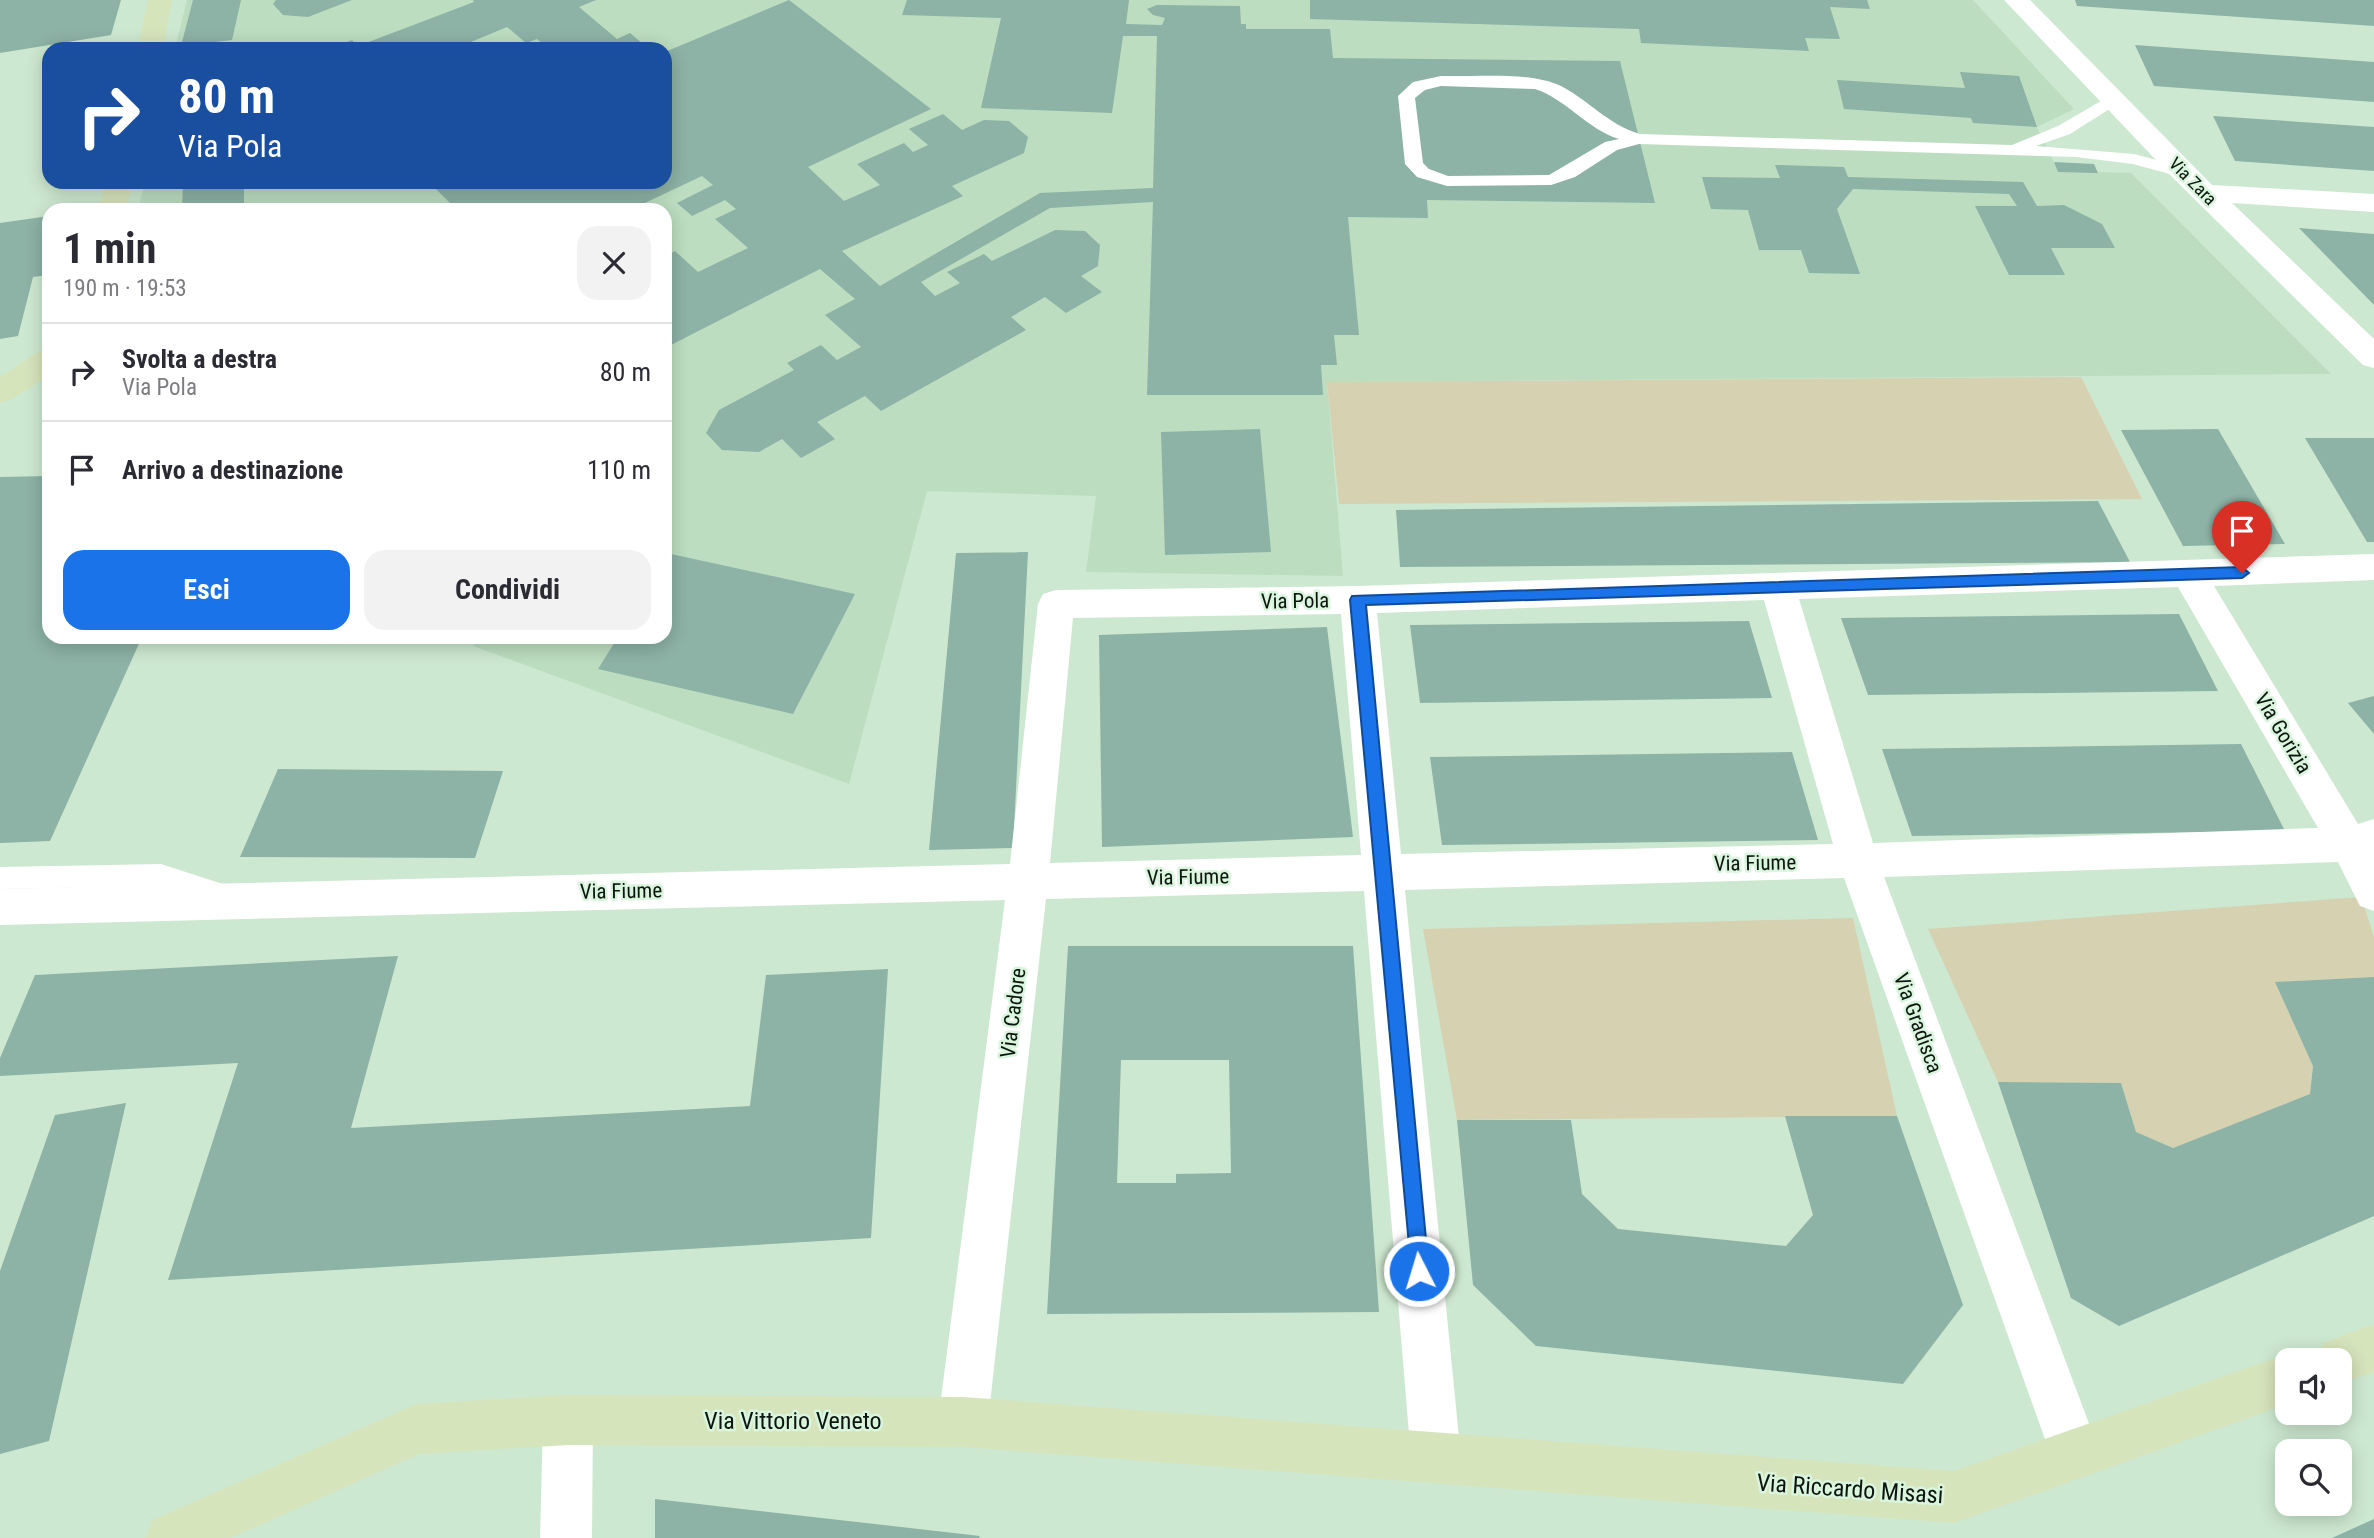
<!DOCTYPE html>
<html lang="it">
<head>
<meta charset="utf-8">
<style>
  body { margin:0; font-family:"Roboto Condensed",sans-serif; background:#f2f2f3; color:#2b2b33; height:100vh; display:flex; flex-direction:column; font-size:26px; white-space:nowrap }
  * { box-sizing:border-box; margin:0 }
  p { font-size:23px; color:#7c7c81 }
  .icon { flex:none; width:38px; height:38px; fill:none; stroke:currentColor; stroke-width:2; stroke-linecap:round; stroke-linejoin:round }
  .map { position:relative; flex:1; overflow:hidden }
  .drawer { position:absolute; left:42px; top:203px; width:630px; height:441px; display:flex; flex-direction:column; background:#fff; border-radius:21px; box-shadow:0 4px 18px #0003 }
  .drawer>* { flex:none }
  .banner { position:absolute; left:42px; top:42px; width:630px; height:147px; border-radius:21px; box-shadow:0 4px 18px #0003; background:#1a4fa0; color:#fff; overflow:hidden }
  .controls { position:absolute; left:2275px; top:1348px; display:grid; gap:14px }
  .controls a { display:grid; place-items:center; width:77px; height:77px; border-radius:14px; background:#fff; box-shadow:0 4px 18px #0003; font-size:35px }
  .pin { position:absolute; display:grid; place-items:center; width:60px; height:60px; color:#fff; margin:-72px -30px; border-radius:50% 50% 50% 0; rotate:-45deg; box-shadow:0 0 7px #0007 }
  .pin .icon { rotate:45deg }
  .me { position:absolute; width:77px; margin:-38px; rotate:355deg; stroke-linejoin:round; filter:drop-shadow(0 0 5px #0008) }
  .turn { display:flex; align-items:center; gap:24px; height:147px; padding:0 21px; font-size:32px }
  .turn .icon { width:91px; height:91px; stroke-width:2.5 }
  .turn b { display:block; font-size:49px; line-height:60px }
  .round { display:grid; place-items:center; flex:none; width:74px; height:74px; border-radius:21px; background:#f2f2f3 }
  .overview { display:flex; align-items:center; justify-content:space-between; height:119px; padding:0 21px }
  h1 { font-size:42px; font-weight:700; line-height:52px }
  .button { display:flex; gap:14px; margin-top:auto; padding:14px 21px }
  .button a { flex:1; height:80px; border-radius:21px; background:#1a73e8; color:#fff; font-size:28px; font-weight:700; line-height:80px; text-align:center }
  .button a+a { background:#f2f2f3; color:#2b2b33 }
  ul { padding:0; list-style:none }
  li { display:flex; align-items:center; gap:21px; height:98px; padding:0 21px; border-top:2px solid #e1e1e2 }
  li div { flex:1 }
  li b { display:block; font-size:26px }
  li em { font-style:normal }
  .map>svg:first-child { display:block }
  .built { fill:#bcddc0 }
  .green { fill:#d6d1b1 }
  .building { fill:#8db2a6; fill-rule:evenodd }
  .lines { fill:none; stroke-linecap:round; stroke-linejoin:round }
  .service { fill:#fff; fill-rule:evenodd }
  .minor { fill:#fff; fill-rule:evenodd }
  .primary { fill:#d6e4bc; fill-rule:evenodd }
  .route { fill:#1a73e8; stroke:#114b97; stroke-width:2 }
  .labels { text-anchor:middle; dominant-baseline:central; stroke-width:5; stroke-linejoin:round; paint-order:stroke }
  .far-street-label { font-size:18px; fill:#0d160e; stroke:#daf5dd }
  .street-label { font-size:21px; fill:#0d160e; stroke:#daf5dd }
  .near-street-label { font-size:24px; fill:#0d160e; stroke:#daf5dd }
</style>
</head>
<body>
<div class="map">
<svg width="2374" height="1538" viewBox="0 0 2374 1538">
  <rect width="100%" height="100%" fill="#cde8d0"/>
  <!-- built -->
  <path class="built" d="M187,0H1973L2074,109L2037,127L2058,171L2131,173L2331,374L1327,382L1343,576L1086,572L1096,496L927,491L849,784L473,646L476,637H665V210H138L145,182H665V49H175Z"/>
  <!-- green -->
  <path class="green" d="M2081,377L2142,499L1339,504L1327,382Z
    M2361,897L2374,937V977L2275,982L2313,1066L2310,1094L2173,1148L2136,1132L2121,1083L1998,1082L1928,929Z
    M1853,918L1897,1116L1457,1120L1423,929Z"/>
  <!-- building -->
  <path class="building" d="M0,0H121L111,35L0,53Z
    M193,0H241L232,40L181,46Z
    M276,0H352L308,17L283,15L273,4Z
    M473,0H596L579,7L617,39L630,33L649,49H549L537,39L526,43L507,27L454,49H328L352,40L358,46L474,2Z
    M789,0L931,109L808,167L844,201L880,185L857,164L904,143L913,152L928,145L909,129L943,114L962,130L984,120L1009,121L1028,137L1024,153L952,186L963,196L842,251L880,286L1040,193L1153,188L1157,36H1123L1112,113L981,108L1001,18L902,15L907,0H1129L1126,24L1162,25L1165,18L1153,15L1147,9L1157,5L1240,6L1241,24H1246V29H1330L1333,58L1620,61L1655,203L1427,200L1428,218L1348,217L1359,335H1334L1337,365H1321L1323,395H1147L1153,202L1050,208L921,282L935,296L960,283L947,272L984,254L992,261L1055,230L1085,231L1100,245L1098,266L1081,276L1102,292L1066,313L1045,297L1011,317L1026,330L881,411L865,396L817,422L835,439L801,458L782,439L759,452L722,450L706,433L719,410L794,370L787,363L821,345L837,360L861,347L825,315L855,299L820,269L665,348V256L675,251L698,272L748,248L715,219L736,209L725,200L692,216L677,203L713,185L702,176L630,210H457L429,182H665V52Z
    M1310,0H1867L1870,9L1830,7L1840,39L1805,38L1809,51L1641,43L1639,29L1310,19Z
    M2075,0H2374V26L2077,6Z
    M2135,45L2374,62V102L2154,86Z
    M1960,72L2019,76L2037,127L1973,123L1971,118L1844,109L1837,80L1965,88Z
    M2213,116L2374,127V171L2235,161Z
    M2054,162L2094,164L2098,173L2058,172Z
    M1775,165L1844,167L1848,177L2023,182L2037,206L2064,205L2102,224L2115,248H2051L2065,275H2009L1975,206H2017L2009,194L1853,189L1837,209L1860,274L1809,273L1801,250H1759L1748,210L1711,209L1702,177L1780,178Z
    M183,182H244V210H182Z
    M49,216V275L33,277L18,336L0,339V223Z
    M2299,228L2374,234V305Z
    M1260,429L1271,552L1165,555L1161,432Z
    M2218,429L2285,544L2183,546L2121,430Z
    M2305,438H2374V542H2367Z
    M49,476V637H142L50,841L0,843V477Z
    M2098,501L2130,562L1400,567L1396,510Z
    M1028,552L1013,848L929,850L956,553Z
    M671,554L855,594L793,714L598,669L618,637H665V563Z
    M2179,614L2218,691L1868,695L1841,618Z
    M1749,621L1772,698L1420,703L1410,625Z
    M1327,627L1353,837L1102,847L1099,635Z
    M2374,696V734L2348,703Z
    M2241,744L2285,831L1912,836L1882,749Z
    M1792,752L1818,840L1442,845L1430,757Z
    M278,769L503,771L475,858L240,857Z
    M1068,946H1353L1379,1312L1047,1314ZM1121,1060H1229L1231,1173L1176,1174V1183H1117Z
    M398,956L351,1128L750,1106L766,975L888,969L871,1238L168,1280L238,1063L0,1076V1058L35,975Z
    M2374,977V1216L2119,1326L2071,1298L1998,1082L2121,1083L2136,1132L2173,1148L2310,1094L2313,1066L2275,982Z
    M126,1103L49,1441L0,1454V1271L55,1115Z
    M1785,1116H1897L1963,1305L1903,1384L1536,1346L1473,1285L1457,1120H1571L1582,1194L1618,1229L1786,1246L1813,1215Z
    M655,1499L980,1536L979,1538H655Z
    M2374,1519V1538H2332Z"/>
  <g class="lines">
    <!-- service -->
    <path class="service" d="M1441,76C1475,77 1530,71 1561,86C1590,101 1607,124 1640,134L2012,145L2058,126L2113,94L2119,95L2121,99L2119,103L2070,134L2036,146L2134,154L2190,169L2193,173L2184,178L2133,164L2076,157L1639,144L1617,150L1575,177L1551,185L1447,186L1417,177L1405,164L1398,96L1413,82ZM1441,86L1535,89C1566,99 1587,129 1619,139L1605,142L1549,175L1448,176L1429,169L1423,163L1415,98L1425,90Z
      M161,864L229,886L233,894L229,902L220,905L161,886L0,889V867Z"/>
    <!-- minor -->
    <path class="minor" d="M2004,0H2030L2212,185L2374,194V212L2232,203L2374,339V368L2363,365L2174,179Z
      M2374,554V580L2214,586L2358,824L2374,819V911L2360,906L2338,862L1884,877L2100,1453L2093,1471L2075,1478L2057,1471L2050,1453L1844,878L1405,890L1461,1458L1454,1476L1436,1483L1418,1476L1411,1458L1364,891L1046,899L988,1422L981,1440L963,1447L945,1440L938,1422L1005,900L0,925V889L1010,864L1038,604L1043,594L1056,590L1358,586ZM2178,587L2318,828L1873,843L1799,599ZM1764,600L1833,844L1401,854L1377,613ZM1341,614L1361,855L1050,863L1073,618Z
      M568,1395L586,1402L593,1420L592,1538H540L543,1420L550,1402Z"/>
    <!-- primary -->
    <path class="primary" d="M148,0H172L163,49H137Z
      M105,182H133L126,210H98Z
      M49,349V375L11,400L0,403V377L38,352Z
      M2374,1324V1372L2340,1384V1360H2316L2323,1343Z
      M2287,1354L2300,1360H2287V1404L1954,1523L963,1447L568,1445L419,1454L231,1538H145L153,1520L417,1404L568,1395L963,1397L1954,1471Z"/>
  </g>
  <!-- route -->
  <path class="route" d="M2242,567L2249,573L2242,578L1366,605L1429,1271L1426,1278L1419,1281L1412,1278L1350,600L1352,596Z"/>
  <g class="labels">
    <!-- far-street labels -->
    <g class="far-street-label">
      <text transform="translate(2193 181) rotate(45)">Via Zara</text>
    </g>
    <!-- street labels -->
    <g class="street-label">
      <text transform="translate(1295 601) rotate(-1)">Via Pola</text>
      <text transform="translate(2283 733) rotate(59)">Via Gorizia</text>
      <text transform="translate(1755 863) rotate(-1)">Via Fiume</text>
      <text transform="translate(1188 877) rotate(-1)">Via Fiume</text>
      <text transform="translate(621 891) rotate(-1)">Via Fiume</text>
      <text transform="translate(1013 1013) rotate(-83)">Via Cadore</text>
      <text transform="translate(1918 1023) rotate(70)">Via Gradisca</text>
    </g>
    <!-- near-street labels -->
    <g class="near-street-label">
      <text x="793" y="1421">Via Vittorio Veneto</text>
      <text transform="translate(1850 1489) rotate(4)">Via Riccardo Misasi</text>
    </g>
  </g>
</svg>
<div class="controls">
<a><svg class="icon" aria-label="sound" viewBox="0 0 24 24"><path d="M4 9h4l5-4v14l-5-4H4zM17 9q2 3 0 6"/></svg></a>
<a><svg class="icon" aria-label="search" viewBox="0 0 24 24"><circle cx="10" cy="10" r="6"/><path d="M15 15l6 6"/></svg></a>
</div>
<div class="pin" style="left:2242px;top:573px;background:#d93025"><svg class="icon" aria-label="arrive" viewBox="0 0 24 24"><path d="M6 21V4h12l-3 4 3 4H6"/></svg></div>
<svg class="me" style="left:1419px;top:1271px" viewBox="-20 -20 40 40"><circle r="17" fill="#1a73e8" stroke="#fff" stroke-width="3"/><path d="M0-11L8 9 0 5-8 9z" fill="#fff"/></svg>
<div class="banner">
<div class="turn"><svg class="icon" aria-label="right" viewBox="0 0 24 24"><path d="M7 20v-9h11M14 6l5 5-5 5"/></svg><div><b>80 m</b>Via Pola</div></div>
</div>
<section class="drawer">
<div class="overview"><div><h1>1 min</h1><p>190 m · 19:53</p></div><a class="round"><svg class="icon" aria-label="close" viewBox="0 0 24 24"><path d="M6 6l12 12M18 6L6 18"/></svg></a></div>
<ul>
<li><svg class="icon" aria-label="right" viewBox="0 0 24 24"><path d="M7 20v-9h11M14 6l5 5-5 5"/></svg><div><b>Svolta a destra</b><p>Via Pola</p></div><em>80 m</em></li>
<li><svg class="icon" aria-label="arrive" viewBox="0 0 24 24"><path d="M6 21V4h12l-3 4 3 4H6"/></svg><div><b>Arrivo a destinazione</b></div><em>110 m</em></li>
</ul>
<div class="button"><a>Esci</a><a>Condividi</a></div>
</section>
</div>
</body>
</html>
